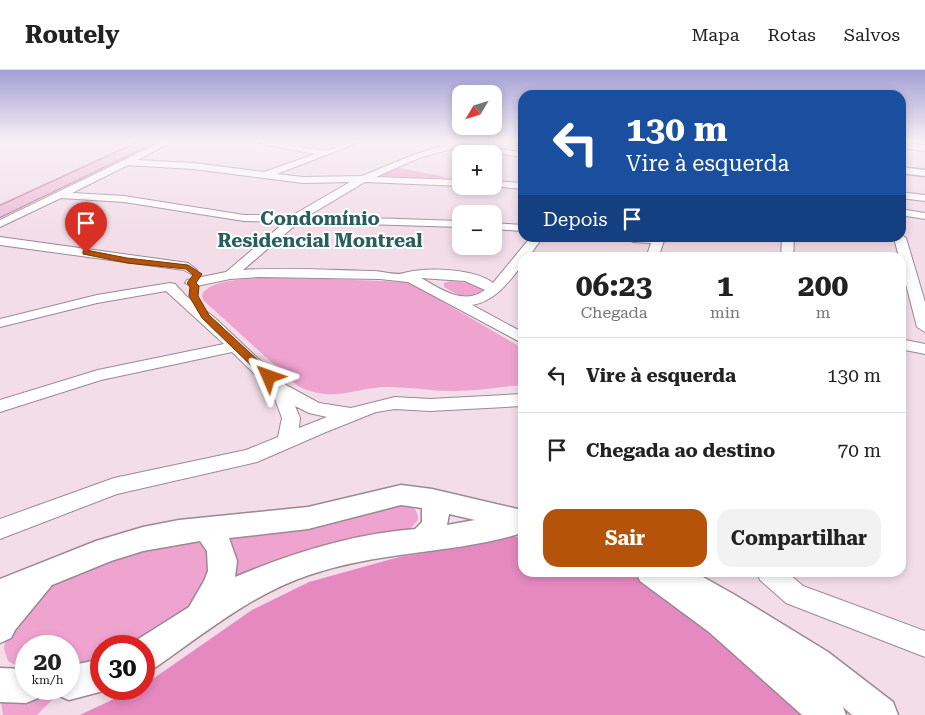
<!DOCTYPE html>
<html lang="pt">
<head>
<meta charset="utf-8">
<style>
  body { margin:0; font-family:"Roboto Serif",serif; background:#f2f2f2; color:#222; height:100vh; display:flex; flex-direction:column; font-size:19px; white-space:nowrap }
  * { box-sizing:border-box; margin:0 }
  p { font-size:16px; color:#767676 }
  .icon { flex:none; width:28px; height:28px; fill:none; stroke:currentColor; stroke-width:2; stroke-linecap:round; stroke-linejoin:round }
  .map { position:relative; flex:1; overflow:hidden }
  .panel { position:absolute; left:518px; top:182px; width:388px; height:325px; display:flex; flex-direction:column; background:#fff; border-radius:15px; box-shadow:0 2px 8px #0003 }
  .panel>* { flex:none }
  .top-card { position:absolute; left:518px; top:20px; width:388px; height:152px; border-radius:15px; box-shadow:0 2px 8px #0003; background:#1a4fa0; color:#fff; overflow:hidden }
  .needle { width:32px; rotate:232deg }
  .fabs { position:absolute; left:452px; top:15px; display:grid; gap:10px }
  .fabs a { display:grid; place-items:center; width:50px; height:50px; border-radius:10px; background:#fff; box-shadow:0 2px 8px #0003; font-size:25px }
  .speed { position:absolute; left:15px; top:565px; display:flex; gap:10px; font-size:25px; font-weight:700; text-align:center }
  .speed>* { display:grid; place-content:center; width:65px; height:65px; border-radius:50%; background:#fff; box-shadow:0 2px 8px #0003; line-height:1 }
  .speed small { font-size:12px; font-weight:400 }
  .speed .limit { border:8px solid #d22; background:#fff; color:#111 }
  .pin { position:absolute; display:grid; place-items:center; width:42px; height:42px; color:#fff; margin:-51px -21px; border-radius:50% 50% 50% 0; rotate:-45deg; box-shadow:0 0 5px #0007 }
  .pin .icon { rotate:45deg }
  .me { position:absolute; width:55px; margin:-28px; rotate:313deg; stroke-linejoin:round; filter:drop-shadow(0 0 4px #0008) }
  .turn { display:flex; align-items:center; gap:18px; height:105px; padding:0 25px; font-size:22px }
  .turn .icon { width:65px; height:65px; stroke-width:2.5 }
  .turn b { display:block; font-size:35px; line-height:42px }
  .then { display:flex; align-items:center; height:48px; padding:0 25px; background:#0003; gap:10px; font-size:19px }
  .eta { display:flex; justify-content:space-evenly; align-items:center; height:85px; text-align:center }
  .eta b { font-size:30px; font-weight:700; line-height:35px }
  .action { display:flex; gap:10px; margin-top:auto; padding:10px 25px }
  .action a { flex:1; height:58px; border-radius:15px; background:#b45309; color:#fff; font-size:20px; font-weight:700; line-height:58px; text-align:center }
  .action a+a { background:#f2f2f2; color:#222 }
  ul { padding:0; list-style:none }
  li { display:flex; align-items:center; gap:15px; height:75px; padding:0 25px; border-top:1px solid #e0e0e0 }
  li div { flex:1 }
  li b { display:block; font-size:19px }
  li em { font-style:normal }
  header { display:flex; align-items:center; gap:30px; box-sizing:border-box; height:70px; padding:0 25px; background:#fff; border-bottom:1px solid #e0e0e0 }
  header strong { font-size:24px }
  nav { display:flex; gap:28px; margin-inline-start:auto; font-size:18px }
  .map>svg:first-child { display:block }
  .green { fill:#efa4d0 }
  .forest { fill:#e589c0 }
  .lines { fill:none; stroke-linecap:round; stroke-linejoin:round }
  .minor-casing { stroke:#9c8893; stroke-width:2 }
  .tertiary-casing { stroke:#9c8893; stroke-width:3 }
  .primary-casing { stroke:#a87091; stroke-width:2 }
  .minor { fill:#fff; fill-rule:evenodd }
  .tertiary { fill:#fff; fill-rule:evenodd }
  .primary { fill:#ecbbd8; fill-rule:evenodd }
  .route { fill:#b45309; stroke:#753606 }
  .labels { text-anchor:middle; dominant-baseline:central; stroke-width:4; stroke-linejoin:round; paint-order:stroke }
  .far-district-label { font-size:19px; font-weight:bold; fill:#255f5e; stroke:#fff }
</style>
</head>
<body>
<header>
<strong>Routely</strong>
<nav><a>Mapa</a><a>Rotas</a><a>Salvos</a></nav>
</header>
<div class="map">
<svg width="925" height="645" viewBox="0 0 925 645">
  <rect width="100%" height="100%" fill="#f2dde9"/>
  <!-- green -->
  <path class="green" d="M135,72H144L0,139V134Z
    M399,98L441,106L446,108L380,106Z
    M328,209L409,212L522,278V315C500,317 477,321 454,321C432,321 410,317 388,317C354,317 334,334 298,316L203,230L202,225C212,201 303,209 328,209Z
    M451,211L481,214L485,217L476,227L464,228L444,217V213Z
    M397,431C409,434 418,436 418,450L410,459L229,517L227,465Z
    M192,469L201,472L212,482L208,519L158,567L139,576H101V592L69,600V576H26V601L8,591L4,579L5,570L32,527L81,496Z
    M58,624L37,645H3L0,626Z"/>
  <!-- forest -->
  <path class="forest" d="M497,466L522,467V502L628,503L672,527L803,645H80L135,619H144V615L252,540L309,512L399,487L431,482Z"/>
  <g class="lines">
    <defs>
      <path id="minor" d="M161,72H171L138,90L193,93L264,102L315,84L263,74L259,72C281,72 301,79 322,80C335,81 347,71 360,72L277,104L303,107L362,106L413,85L446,75V72L522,82V87L458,77L419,88L376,107L461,110V116L365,112L308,146L461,151V157L299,152L243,200C286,197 330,200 374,201C382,201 396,206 404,203C425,197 474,198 493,213L530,168H542L528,188H522V195C509,212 495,231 472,235L522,262V273L408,212L380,209L259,207L230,209L192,217L185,213L187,210L226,202L285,152L244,151L124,132L61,128L0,157V150ZM128,95L193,99L303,113L350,112L293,145H244L124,126L72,123ZM421,208L465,211L485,220C463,236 441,219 421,208Z
        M900,72L925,75V81L900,78Z
        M494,111L522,113V119L491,116H494Z
        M900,122L925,125V131L900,128Z
        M900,139L925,143V149L900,145Z
        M494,153L522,155V161L494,159Z
        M900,164L906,168L925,232V262L917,257L894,168H900Z
        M0,167L188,193L197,200L191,204L184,200L0,175Z
        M627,168H665L658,188H646L651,173L633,172Z
        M782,168H794L793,188H781Z
        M170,213L175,214L186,226L215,248L286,315L319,333L351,338L395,327L430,329L522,324V336L430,341L395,339L376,342L326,362L257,392L117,424L0,469V449L114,408L246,380L278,367L282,348L272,321L232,282L101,310L0,342V330L98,300L224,274L166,221L97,233L0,257V249L97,225ZM295,336L309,343L327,347L299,358L300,348Z
        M900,269L925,274V284L900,279Z
        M757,502H787L803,516L925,561V587L786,533L760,510Z"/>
      <path id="tertiary" d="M900,97L925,100V106L900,103Z
        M401,415L432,419L522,440V463C453,484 378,481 309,505C252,524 205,563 156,597L144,602V576H131L132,573L189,537L204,511L208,501L207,481L200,471L143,481L111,491L52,515L15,560L11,568L0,573V509L96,471L143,457L179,450L308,437ZM401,435L422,438V452L415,459C352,464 292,483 235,507L237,491L229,468L308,459ZM449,444L475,450L447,455Z
        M636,502H694L735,525L828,582L893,632L898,645H852L843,637L846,645H802L709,562L640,511Z
        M101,589V619H111L69,630L57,625L54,619H69V596Z
        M0,598L26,599V619H42L38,628L26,633L0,632Z"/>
      <path id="primary" d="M139,72H155L0,147V136Z"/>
    </defs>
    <!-- minor casing -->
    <use href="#minor" class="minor-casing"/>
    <!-- tertiary casing -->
    <use href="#tertiary" class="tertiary-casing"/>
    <!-- primary casing -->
    <use href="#primary" class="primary-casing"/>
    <!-- minor -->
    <use href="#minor" class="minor"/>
    <!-- tertiary -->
    <use href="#tertiary" class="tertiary"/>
    <!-- primary -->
    <use href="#primary" class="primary"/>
  </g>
  <!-- sky -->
  <linearGradient id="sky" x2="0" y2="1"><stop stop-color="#a3a0d4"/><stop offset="0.44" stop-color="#f9f0f5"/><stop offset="1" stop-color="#f9f0f5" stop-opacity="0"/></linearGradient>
  <rect width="925" height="162" fill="url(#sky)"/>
  <!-- route -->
  <path class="route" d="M86,180L127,188L188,195L202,204L196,213L199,216L198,226L209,245L273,304V309H265L202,248L189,226L190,217L187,213L193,205L186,199L127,193L83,184V181Z"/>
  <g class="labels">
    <!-- far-district labels -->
    <g class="far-district-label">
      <text x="320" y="148">Condomínio<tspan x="320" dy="22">Residencial Montreal</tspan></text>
    </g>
  </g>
</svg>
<div class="fabs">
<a><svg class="needle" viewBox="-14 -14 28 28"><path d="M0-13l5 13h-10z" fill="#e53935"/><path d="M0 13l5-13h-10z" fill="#767676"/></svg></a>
<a>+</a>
<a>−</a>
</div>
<div class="speed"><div>20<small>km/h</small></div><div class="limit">30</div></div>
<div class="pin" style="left:86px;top:183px;background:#d93025"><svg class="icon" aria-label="arrive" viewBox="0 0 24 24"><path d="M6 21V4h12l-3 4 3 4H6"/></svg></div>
<svg class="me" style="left:269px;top:307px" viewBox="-20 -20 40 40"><path d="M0-17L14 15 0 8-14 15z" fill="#b45309" stroke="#fff" stroke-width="4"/></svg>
<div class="top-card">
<div class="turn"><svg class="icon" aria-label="left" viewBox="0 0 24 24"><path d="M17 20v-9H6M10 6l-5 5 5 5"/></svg><div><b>130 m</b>Vire à esquerda</div></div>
<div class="then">Depois<svg class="icon" aria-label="arrive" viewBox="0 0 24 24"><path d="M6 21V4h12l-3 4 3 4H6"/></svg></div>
</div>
<section class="panel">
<div class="eta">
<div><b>06:23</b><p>Chegada</p></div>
<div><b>1</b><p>min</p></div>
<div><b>200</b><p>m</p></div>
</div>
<ul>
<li><svg class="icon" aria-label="left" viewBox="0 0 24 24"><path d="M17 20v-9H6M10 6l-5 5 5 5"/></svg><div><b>Vire à esquerda</b></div><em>130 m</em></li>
<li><svg class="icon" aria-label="arrive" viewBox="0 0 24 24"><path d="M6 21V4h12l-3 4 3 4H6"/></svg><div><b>Chegada ao destino</b></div><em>70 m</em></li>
</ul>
<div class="action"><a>Sair</a><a>Compartilhar</a></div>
</section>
</div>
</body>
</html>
